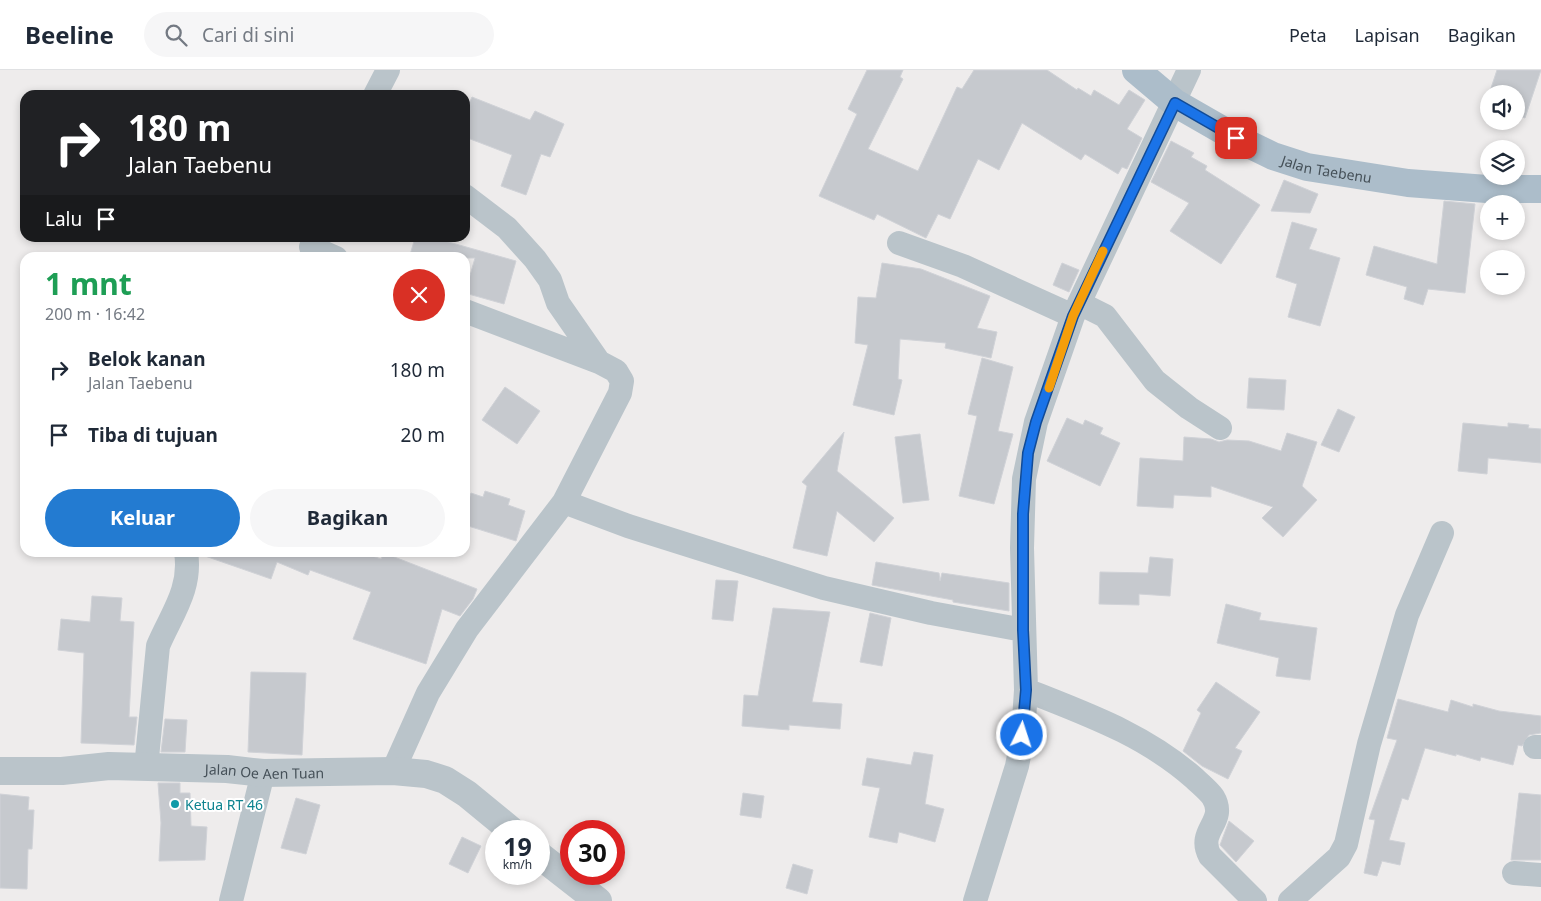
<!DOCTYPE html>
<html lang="id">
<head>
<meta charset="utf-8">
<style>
  body { margin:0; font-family:"Noto Sans",sans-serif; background:#f6f6f7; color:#1f2937; height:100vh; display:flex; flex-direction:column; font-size:19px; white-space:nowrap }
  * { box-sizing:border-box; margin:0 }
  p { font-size:16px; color:#747a83 }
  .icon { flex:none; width:28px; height:28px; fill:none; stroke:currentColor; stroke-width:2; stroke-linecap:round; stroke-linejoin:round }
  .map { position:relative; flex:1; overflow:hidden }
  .drawer { position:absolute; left:20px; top:182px; width:450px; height:305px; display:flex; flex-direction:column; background:#fff; border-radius:15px; box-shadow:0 2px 8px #0003 }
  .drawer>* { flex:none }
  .guide { position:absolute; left:20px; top:20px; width:450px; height:152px; border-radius:15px; box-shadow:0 2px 8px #0003; background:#202124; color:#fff; overflow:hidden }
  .buttons { position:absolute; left:1480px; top:15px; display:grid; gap:10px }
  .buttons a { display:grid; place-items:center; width:45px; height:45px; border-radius:50%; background:#fff; box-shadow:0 2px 8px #0003; font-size:25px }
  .speed { position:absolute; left:485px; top:750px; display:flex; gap:10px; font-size:25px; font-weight:700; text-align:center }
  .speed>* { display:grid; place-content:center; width:65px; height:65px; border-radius:50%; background:#fff; box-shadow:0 2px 8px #0003; line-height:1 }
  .speed small { font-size:12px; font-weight:400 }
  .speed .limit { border:8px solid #d22; background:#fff; color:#111 }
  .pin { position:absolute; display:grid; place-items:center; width:42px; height:42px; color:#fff; margin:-21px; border-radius:10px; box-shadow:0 2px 8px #0006 }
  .me { position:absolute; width:55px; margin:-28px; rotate:4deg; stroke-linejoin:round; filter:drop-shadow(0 0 4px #0008) }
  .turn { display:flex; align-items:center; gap:18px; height:105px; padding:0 25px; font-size:22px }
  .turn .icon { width:65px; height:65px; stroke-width:2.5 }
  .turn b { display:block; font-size:35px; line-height:42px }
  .then { display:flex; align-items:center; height:48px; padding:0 25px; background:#0003; gap:10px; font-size:19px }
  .round { display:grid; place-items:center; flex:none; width:52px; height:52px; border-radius:26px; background:#f6f6f7 }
  .summary { display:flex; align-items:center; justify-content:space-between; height:85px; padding:0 25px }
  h1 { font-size:30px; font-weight:700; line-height:38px; color:#1e9e55 }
  .cta { display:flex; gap:10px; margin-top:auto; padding:10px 25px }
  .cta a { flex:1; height:58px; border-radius:30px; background:#237bd1; color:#fff; font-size:20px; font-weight:700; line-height:58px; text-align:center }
  .cta a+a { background:#f6f6f7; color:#1f2937 }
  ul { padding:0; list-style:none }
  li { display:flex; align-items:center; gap:15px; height:65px; padding:0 25px }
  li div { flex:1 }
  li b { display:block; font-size:19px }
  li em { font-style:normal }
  header { display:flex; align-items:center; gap:30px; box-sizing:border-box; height:70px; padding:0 25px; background:#fff; border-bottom:1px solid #e0e1e3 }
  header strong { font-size:24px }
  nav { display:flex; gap:28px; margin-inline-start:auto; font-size:18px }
  .search { width:350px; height:45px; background:#f6f6f7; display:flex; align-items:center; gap:12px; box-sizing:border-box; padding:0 18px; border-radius:28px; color:#747a83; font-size:19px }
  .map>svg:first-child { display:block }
  .building { fill:#c6c9ce; stroke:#d0d2d7 }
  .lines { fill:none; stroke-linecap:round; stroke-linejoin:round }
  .minor { stroke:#bac4ca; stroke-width:24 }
  .tertiary { stroke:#bac4ca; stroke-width:28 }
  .primary { stroke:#acbdca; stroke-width:28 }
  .route-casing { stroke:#114b97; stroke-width:12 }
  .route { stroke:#1a73e8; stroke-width:9 }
  .slow { stroke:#f59e0b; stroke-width:9 }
  .culture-dot { fill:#0f9aa8; stroke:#fff; stroke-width:2 }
  .labels { text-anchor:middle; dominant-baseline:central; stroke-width:4; stroke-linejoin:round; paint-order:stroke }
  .street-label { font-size:14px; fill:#455058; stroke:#fff }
  .culture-label { font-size:14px; fill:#0d838f; stroke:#fff; text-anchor:start }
</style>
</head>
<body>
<header>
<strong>Beeline</strong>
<div class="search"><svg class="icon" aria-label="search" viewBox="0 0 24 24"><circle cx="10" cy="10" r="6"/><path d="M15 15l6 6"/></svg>Cari di sini</div>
<nav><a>Peta</a><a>Lapisan</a><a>Bagikan</a></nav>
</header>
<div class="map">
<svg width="1541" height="831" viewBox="0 0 1541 831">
  <rect width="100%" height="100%" fill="#eeecec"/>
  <!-- building -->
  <path class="building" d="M867,0H903L900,7L903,9L868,79L918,101L957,17L962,19L974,0H1047L1077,20L1078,18L1091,26L1094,20L1119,35L1129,20L1145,30L1127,59L1142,68L1127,99L1122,97L1118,104L1085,84L1081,90L1022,53L999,100L978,89L950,149L938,144L926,168L877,144L874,150L819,126L857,44L848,39Z
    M1497,0H1541L1525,48L1516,45V24H1489Z
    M472,27L530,50L535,41L564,54L550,87L541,84L526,125L501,116L512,85L465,67V43Z
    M1171,71L1194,83L1191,87L1207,96L1205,100L1260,135L1221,194L1170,161L1189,133L1151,112Z
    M1284,110L1318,124L1310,143L1271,141Z
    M1444,131L1475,134L1465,223L1428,219L1423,235L1404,229L1407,217L1366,205L1374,176L1437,194Z
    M1292,152L1317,159L1309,179L1340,188L1320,256L1288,247L1297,214L1276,207Z
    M415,168H447L445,171L516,191L504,234L465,223L475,188H409Z
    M882,193L921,199L990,226L977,258L997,262L991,288L945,278L946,273L900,269L898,309L902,310L894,345L853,335L868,275L855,273L858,227L876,228Z
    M1062,193L1079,200L1069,222L1053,215Z
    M982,288L1013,297L998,361L1013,364L994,434L959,426L977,346L968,344Z
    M1249,308L1286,310L1284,340L1247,338Z
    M505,317L540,341L517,374L482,350Z
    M1338,339L1355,347L1339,382L1321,375Z
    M1067,348L1083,355L1085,350L1103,358L1100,364L1120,373L1100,416L1047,391Z
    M1463,353L1508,357V353L1529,355L1528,358L1541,359V393L1488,388L1487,404L1458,401Z
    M844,362L837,401L894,448L874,472L837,441L827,486L793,478L807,416L802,412Z
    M1287,363L1317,372L1302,416L1317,430L1283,467L1262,448L1273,437L1211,416V427L1174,425L1173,438L1137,436L1140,388L1183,391L1184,367L1211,369L1219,372L1227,370L1249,371L1281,381Z
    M920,364L929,430L903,433L895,367Z
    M485,421L510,429L508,435L525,441L516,471L465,455V442L471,423L483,427Z
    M205,482H361L381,489L384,483L477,519L473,529L460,546L442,539L426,594L353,569L371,522L310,500L308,505L277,492L271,509L205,486Z
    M1150,487L1173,489L1170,526L1139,524V535L1099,534L1100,502L1148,503Z
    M876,492L939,503L940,511L942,503L1009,513V541L953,532V530L872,515Z
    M716,510L738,511L733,551L712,549Z
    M92,526L122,528L120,551L134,552L129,647H137L134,675L81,673L84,583L58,580L61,549L90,552Z
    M1226,534L1261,543L1259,550L1317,558L1310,610L1276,606L1279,588L1217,573Z
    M773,538L830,542L812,632L842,634L840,659L789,655V660L742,656L744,625L758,626Z
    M870,543L891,548L882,596L860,592Z
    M251,602L306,603L302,685L248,682Z
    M1216,612L1260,642L1235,678L1242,681L1228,709L1202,696L1183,681L1201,643L1197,640Z
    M1398,629L1448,642L1451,630L1473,637V634L1499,641L1541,646V663L1529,665L1522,676L1518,675L1513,695L1481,687L1480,691L1456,684V686L1425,678L1408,730L1402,728L1389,770L1405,773L1400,795L1382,791L1377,806L1364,803L1375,750L1369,749L1397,670L1387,668Z
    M165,649L187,650L185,682H161Z
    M914,682L933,685L925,734L944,739L935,772L899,762L897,773L869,767L880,718L862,715L867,688L911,695Z
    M158,713H180V723H190L191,756L207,757L205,790L159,791L161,753Z
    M743,723L764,726L761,748L740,745Z
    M1519,723L1541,725V790H1511Z
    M0,724L29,727L28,740H34L32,779H28L27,819L0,818Z
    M296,728L320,735L306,784L281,778Z
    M1229,751L1254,771L1236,792L1220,775Z
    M462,767L481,776L468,803L449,794Z
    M793,794L813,800L807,824L786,818Z"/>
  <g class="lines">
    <!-- minor -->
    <path class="minor" d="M375,25L388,0
      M465,126L507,158L535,189L550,210L558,233L599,292
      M314,168L311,177L336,188
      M899,173L963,196L1073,246
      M1079,233L1105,246L1155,311L1189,338L1220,358
      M564,432L628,456L824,518L931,543L1023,560
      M1026,620C1086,644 1144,664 1194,708C1200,714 1208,720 1213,727C1228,752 1196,760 1210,786L1255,831
      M1535,677H1541
      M146,698L158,576C171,545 192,519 186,482
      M393,701L428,623L467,559L564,432L620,323L622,311L616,301L599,292L465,241
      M1514,803L1541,805
      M231,831L263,703
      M975,831L1017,696L1023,665L1026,620L1022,478L1024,409L1036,352L1073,246L1189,0
      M1290,831L1339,787L1346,774L1369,674L1407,545L1442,463"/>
    <!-- tertiary -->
    <g class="tertiary">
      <path id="s1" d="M0,701H62L109,696L227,699L263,703L393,701L426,704L445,710L467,724L512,761"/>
      <path d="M539,785L598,831"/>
    </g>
    <!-- primary -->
    <path class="primary" id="s2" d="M1136,0L1175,33L1236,68L1273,86L1307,97L1408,113L1487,119H1541"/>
  </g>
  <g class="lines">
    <defs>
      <path id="route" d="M1022,665L1026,620L1023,560V444L1028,383L1036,352L1073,246L1175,33L1236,68"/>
    </defs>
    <!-- route casing -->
    <use href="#route" class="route-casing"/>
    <!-- route -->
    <use href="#route" class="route"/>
    <!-- slow -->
    <path class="slow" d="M1049,318L1073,246L1103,181"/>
  </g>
  <!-- markers -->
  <circle class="culture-dot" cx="175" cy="734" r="5"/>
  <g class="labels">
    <!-- street labels -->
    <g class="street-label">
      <text stroke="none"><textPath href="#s2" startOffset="218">Jalan Taebenu</textPath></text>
      <text stroke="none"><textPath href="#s1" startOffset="265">Jalan Oe Aen Tuan</textPath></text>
    </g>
    <!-- culture labels -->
    <g class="culture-label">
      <text x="185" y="734">Ketua RT 46</text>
    </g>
  </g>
</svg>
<div class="buttons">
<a><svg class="icon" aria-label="sound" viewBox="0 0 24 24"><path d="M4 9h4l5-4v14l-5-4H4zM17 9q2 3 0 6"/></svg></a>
<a><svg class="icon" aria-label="layers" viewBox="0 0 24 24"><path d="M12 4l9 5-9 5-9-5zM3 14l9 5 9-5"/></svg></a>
<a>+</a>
<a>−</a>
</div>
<div class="speed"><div>19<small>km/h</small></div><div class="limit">30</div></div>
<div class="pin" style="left:1236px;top:68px;background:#d93025"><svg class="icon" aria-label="arrive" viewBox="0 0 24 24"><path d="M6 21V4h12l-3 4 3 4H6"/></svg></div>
<svg class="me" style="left:1022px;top:665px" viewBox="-20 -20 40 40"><circle r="17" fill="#1a73e8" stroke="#fff" stroke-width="3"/><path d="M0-11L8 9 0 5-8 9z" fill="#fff"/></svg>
<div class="guide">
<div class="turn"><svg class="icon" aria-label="right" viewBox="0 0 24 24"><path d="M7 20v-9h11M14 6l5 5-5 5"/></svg><div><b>180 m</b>Jalan Taebenu</div></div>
<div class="then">Lalu<svg class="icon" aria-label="arrive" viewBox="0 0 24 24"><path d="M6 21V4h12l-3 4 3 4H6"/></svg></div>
</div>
<section class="drawer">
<div class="summary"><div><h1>1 mnt</h1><p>200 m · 16:42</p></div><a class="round" style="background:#d93025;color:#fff"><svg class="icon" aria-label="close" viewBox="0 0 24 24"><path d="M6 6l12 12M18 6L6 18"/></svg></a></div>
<ul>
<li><svg class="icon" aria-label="right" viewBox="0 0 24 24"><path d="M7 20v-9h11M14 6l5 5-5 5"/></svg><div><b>Belok kanan</b><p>Jalan Taebenu</p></div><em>180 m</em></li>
<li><svg class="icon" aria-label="arrive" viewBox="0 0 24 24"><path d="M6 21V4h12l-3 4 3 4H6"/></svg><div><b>Tiba di tujuan</b></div><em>20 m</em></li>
</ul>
<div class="cta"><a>Keluar</a><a>Bagikan</a></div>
</section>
</div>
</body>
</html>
